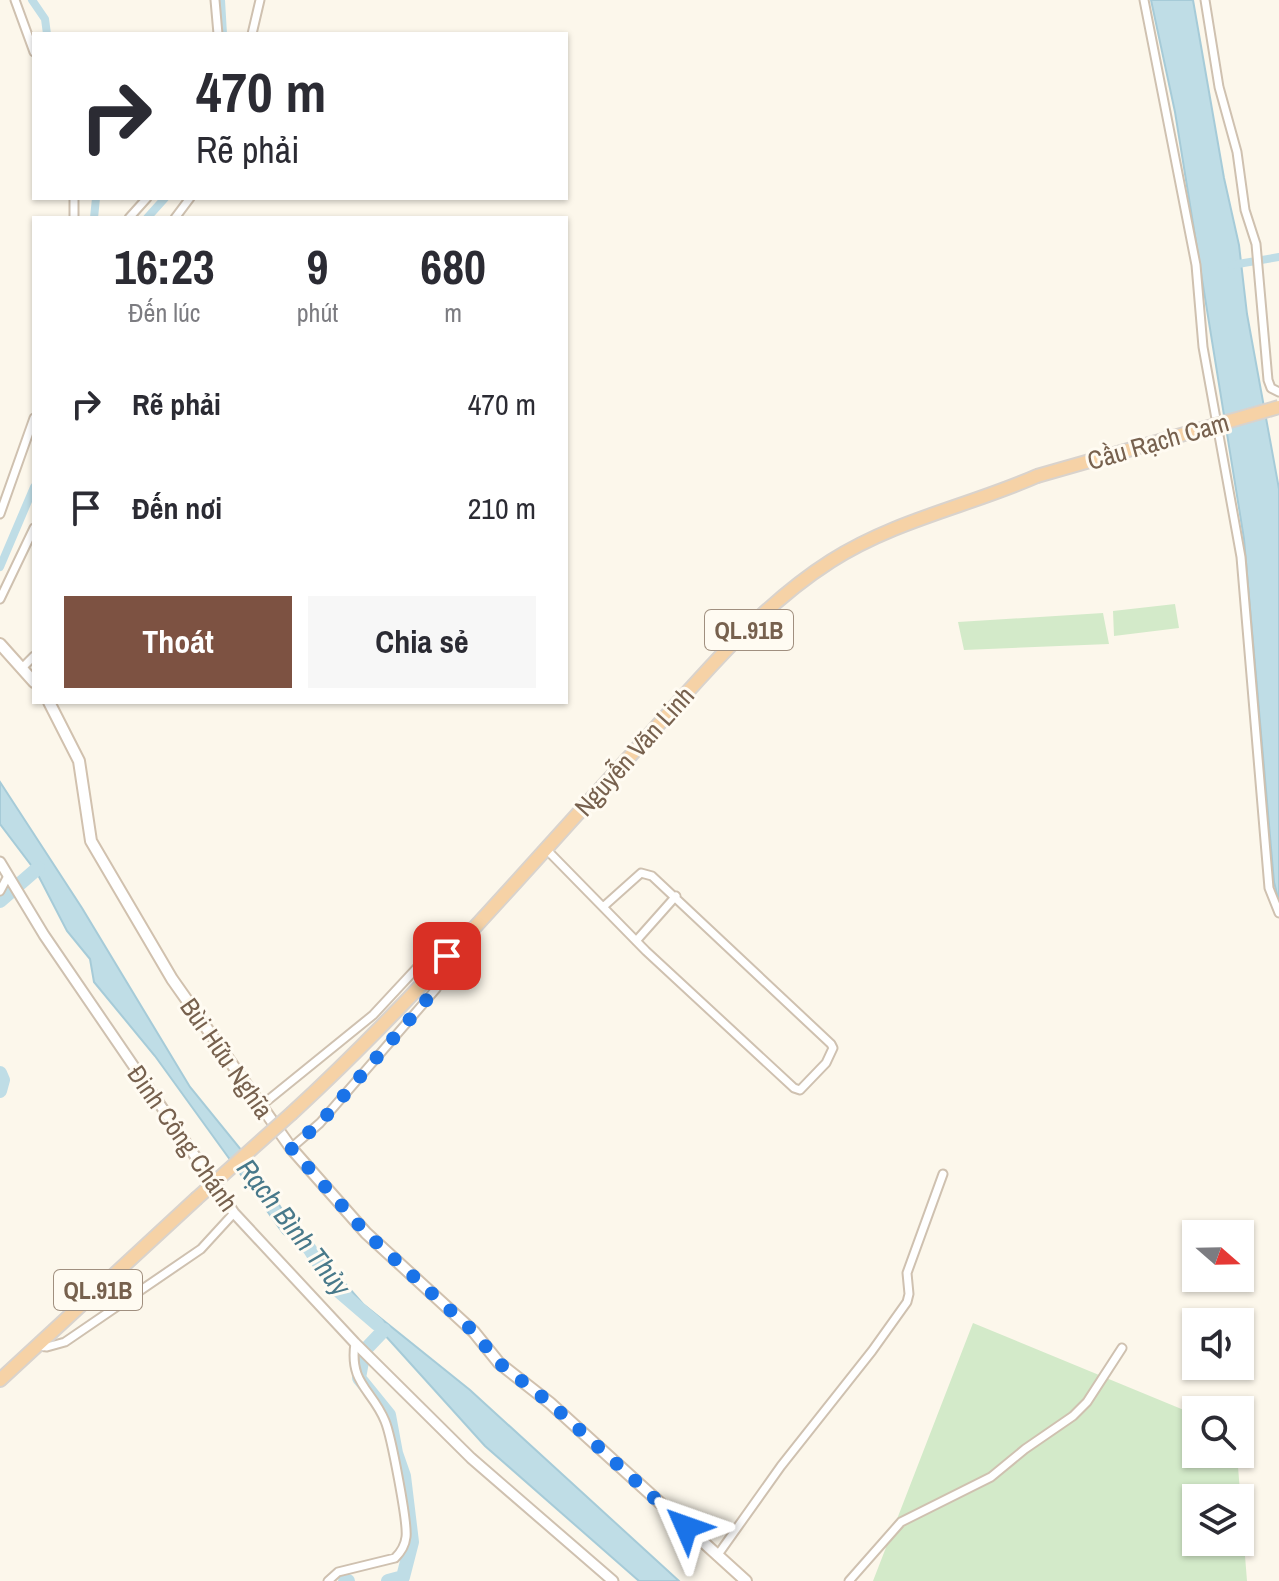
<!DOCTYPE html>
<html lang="vi">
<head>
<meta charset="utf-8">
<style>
  body { margin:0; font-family:"Archivo Narrow",sans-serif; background:#f7f7f7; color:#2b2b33; height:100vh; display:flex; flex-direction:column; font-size:30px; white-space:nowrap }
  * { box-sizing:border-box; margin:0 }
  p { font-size:26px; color:#7c7c81 }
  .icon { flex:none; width:44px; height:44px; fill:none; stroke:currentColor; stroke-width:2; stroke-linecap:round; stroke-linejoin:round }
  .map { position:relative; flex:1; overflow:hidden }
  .drawer { position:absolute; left:32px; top:216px; width:536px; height:488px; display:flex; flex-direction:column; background:#fff; border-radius:0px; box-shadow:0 2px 6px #0004 }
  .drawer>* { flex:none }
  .banner { position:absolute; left:32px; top:32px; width:536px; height:168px; border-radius:0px; box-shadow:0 2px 6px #0004; background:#fff; color:#2b2b33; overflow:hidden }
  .needle { width:52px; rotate:110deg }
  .buttons { position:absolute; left:1182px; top:1220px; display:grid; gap:16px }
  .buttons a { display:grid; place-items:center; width:72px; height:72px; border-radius:0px; background:#fff; box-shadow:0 2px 6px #0004; font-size:40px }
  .pin { position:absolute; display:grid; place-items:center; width:68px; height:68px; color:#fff; margin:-34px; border-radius:16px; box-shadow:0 4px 12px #0006 }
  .me { position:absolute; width:88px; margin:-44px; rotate:313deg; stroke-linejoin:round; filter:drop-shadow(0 0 6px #0008) }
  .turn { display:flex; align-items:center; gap:28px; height:168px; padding:0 32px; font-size:36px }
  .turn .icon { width:104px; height:104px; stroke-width:2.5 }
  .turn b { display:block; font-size:56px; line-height:68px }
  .eta { display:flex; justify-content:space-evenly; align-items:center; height:136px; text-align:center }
  .eta b { font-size:48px; font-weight:700; line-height:56px }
  .cta { display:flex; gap:16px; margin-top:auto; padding:16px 32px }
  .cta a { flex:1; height:92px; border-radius:0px; background:#7d5242; color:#fff; font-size:32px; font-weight:700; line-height:92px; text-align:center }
  .cta a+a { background:#f7f7f7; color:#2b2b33 }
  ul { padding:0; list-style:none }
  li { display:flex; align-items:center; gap:24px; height:104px; padding:0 32px }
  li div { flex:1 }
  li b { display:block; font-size:30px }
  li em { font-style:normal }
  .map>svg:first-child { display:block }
  .green { fill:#d3eac9; fill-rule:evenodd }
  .water { fill:#bfdde6; stroke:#a6cbd8; stroke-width:2 }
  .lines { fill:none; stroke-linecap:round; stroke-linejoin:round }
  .canal { stroke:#bfdde6; stroke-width:8 }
  .river { stroke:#bfdde6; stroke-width:14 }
  .minor-casing { stroke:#cfc1b0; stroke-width:11 }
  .tertiary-casing { stroke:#cfc1b0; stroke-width:13 }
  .secondary-casing { stroke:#d1c1ae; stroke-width:14 }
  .trunk-casing { stroke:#d9d3cd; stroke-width:16 }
  .minor { stroke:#fff; stroke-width:7 }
  .tertiary { stroke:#fff; stroke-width:9 }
  .secondary { stroke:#fff; stroke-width:10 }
  .trunk { stroke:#f6d2a6; stroke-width:12 }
  .trunk-bridge-casing { stroke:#d9d3cd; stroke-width:16; stroke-linecap:butt }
  .trunk-bridge { stroke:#f6d2a6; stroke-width:12 }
  .route { stroke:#1a73e8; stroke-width:14; stroke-dasharray:0 25.2 }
  .labels { text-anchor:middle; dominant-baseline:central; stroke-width:6; stroke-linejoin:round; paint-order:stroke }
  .shield { fill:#fffbf2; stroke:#a08f7f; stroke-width:2 }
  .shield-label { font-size:24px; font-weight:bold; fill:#77614e }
  .street-label { font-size:26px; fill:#77614e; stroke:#fffbf2 }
  .water-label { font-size:28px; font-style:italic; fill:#48798a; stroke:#fffbf2 }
</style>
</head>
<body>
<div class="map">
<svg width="1279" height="1581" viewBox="0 0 1279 1581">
  <rect width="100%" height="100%" fill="#fcf7eb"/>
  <!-- green -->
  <path class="green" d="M1175,604L1179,628L1114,636L1113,611Z
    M1103,613L1109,644L964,650L958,622Z
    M973,1323L1196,1415V1454H1237L1247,1581H873ZM1196,1498H1240V1542H1196Z"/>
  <!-- water -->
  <path class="water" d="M1151,0H1193L1224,178L1239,245L1247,314L1279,489V902L1274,882L1244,539L1175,112Z
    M0,782L82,908L190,1087L251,1162L287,1217L363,1304L470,1390L679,1581H639L485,1446L327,1271L283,1233L155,1056L94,982L90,959L67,931L37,873L0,824Z"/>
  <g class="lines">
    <!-- canal -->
    <path class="canal" d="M32,0L45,19L47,34
      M221,0L223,34
      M94,218L96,198
      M147,218L165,198
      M1232,265L1279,257
      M0,567L34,487"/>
    <!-- river -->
    <path class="river" d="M0,901L38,868
      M0,1073L3,1080L0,1091
      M309,1248L334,1287L377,1324
      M384,1330L364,1351L359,1378L389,1415L396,1453L404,1476L412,1542L403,1577L388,1581
      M345,1581H348"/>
    <defs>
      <path id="minor" d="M15,0L34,52
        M215,0L218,34
        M1144,0L1196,265L1203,347L1241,557L1269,888L1279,913
        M1205,0L1219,87L1237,152L1245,210L1256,244L1268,380L1271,388L1279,392
        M252,34L260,0
        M74,218V198
        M129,218L147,198
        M175,218L190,198
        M0,514L34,418
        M0,599L34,528
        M23,667L34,656
        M546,849L646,951L794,1088L800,1090L826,1063L833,1048L831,1044L652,876L641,873L603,907
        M0,891L8,876
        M636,941L676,896
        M262,1105L373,1015L426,958L447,956L445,972L436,989L320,1123L291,1148
        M38,1346L47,1347L65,1342L201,1249L234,1213
        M717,1556L781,1466L872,1351L907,1302L909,1294L907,1273L943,1174
        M328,1581L338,1572L395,1558C401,1552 405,1546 406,1537C408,1523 391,1435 385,1421C372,1389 349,1384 355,1343
        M849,1581L901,1522L991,1477L1025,1449L1073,1416L1087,1402L1122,1348"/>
      <path id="tertiary" d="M0,862L44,935L234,1213L355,1343L471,1458L613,1581"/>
      <path id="secondary" d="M0,644L34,682
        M49,702L79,761L91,841L172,979L291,1148L366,1233L474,1332L499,1363L550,1403L746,1581"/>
      <path id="trunk" d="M292,1113C413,1002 521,875 632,754C693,687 754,610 831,561C895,520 969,506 1037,476
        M0,1380L196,1199"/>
    </defs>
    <!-- minor casing -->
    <use href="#minor" class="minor-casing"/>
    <!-- tertiary casing -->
    <use href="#tertiary" class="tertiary-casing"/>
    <!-- secondary casing -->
    <use href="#secondary" class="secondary-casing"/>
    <!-- trunk casing -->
    <use href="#trunk" class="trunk-casing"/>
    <!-- minor -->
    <use href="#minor" class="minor"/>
    <!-- tertiary -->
    <use href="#tertiary" class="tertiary"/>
    <!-- secondary -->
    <use href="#secondary" class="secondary"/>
    <!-- trunk -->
    <use href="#trunk" class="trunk"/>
    <defs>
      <path id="trunk-bridge" d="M1037,476L1279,407
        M196,1199L292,1113"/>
    </defs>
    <!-- trunk-bridge casing -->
    <use href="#trunk-bridge" class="trunk-bridge-casing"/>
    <!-- trunk-bridge -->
    <use href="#trunk-bridge" class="trunk-bridge"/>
  </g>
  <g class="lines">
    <!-- route -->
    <path class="route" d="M447,956L445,972L436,989L320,1123L291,1148L366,1233L474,1332L499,1363L550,1403L686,1527"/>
  </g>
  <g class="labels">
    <!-- shield labels -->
    <g class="shield">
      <rect x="705" y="610" width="88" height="40" rx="6"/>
      <rect x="54" y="1270" width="88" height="40" rx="6"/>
    </g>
    <g class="shield-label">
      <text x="749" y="630">QL.91B</text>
      <text x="98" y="1290">QL.91B</text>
    </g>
    <!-- street labels -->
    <g class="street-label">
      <text transform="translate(1158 441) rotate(-16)">Cầu Rạch Cam</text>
      <text transform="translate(634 751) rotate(-48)">Nguyễn Văn Linh</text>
      <text transform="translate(227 1058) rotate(55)">Bùi Hữu Nghĩa</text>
      <text transform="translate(183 1138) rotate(55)">Đinh Công Chánh</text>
    </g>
    <!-- water labels -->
    <g class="water-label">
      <text transform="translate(294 1227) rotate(52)">Rạch Bình Thủy</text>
    </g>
  </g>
</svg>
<div class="buttons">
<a><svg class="needle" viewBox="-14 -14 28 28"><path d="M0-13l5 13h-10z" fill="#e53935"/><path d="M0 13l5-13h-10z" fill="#7c7c81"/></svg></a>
<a><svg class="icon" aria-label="sound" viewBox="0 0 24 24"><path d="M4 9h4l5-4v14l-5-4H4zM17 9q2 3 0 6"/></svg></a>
<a><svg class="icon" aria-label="search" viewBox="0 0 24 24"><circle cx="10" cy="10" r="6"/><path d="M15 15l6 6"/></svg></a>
<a><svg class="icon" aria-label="layers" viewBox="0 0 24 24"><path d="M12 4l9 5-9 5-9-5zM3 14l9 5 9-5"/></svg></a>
</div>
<div class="pin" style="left:447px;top:956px;background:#d93025"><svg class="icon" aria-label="arrive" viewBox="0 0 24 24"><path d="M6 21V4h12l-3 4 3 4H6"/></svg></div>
<svg class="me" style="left:686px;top:1527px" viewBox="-20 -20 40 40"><path d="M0-17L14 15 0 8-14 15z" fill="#1a73e8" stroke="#fff" stroke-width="4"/></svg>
<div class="banner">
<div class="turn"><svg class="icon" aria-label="right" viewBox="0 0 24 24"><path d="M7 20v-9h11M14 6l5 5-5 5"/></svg><div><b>470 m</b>Rẽ phải</div></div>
</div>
<section class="drawer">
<div class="eta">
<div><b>16:23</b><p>Đến lúc</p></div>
<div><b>9</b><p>phút</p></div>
<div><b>680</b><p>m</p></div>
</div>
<ul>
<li><svg class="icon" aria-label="right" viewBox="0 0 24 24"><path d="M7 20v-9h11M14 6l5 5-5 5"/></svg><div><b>Rẽ phải</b></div><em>470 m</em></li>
<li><svg class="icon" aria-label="arrive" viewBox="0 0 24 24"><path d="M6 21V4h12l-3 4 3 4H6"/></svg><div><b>Đến nơi</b></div><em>210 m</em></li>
</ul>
<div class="cta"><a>Thoát</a><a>Chia sẻ</a></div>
</section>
</div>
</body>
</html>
